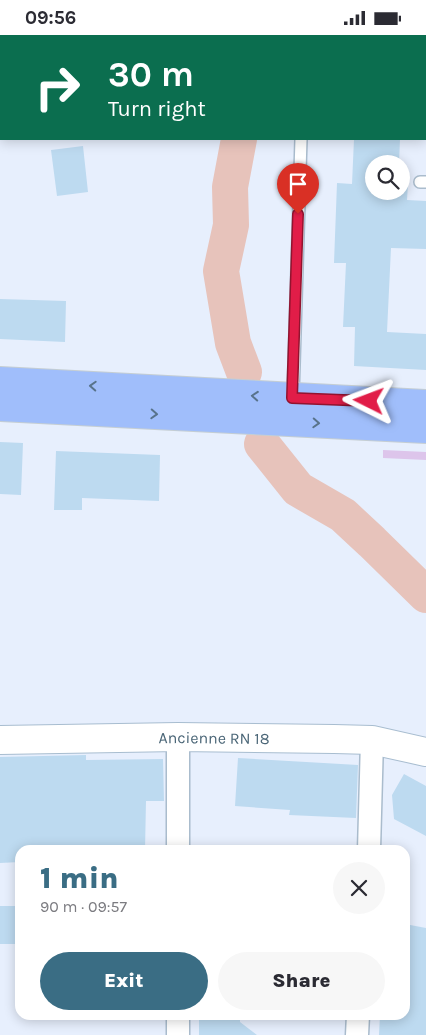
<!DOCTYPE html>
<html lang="en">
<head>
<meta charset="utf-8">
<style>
  body { margin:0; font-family:Karla,sans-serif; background:#f7f7f7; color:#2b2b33; height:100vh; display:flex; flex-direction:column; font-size:19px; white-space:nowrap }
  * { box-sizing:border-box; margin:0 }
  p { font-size:16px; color:#7c7c81 }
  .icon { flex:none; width:28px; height:28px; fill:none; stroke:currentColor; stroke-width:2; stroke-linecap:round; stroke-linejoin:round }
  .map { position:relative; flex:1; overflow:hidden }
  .side { position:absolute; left:15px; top:810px; width:395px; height:175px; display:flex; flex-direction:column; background:#fff; border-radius:15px; box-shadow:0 2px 12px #0003 }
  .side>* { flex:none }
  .hud { position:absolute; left:0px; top:0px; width:426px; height:105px; box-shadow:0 2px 12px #0003; background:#0b6e4f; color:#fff; overflow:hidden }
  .fabs { position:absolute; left:365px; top:120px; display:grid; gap:10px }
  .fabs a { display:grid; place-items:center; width:45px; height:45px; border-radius:50%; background:#fff; box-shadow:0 2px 12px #0003; font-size:25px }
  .pin { position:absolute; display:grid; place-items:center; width:42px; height:42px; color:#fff; margin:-51px -21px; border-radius:50% 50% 50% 0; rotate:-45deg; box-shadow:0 0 5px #0007 }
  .pin .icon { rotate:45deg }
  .me { position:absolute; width:55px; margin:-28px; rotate:273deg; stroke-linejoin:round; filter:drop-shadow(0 0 4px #0008) }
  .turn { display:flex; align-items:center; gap:18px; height:105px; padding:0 25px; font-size:22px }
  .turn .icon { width:65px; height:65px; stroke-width:2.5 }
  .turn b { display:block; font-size:35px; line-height:42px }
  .round { display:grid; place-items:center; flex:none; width:52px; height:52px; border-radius:26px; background:#f7f7f7 }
  .head { display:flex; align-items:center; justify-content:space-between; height:85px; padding:0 25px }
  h1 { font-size:30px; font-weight:800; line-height:38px; color:#3a6d84 }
  .primary-button { display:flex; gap:10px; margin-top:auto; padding:10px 25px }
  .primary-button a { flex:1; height:58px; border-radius:30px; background:#3a6d84; color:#fff; font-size:20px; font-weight:800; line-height:58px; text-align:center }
  .primary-button a+a { background:#f7f7f7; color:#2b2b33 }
  .status { display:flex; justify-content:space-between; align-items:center; height:35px; padding:0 25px; background:#fff; direction:ltr }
  .status svg { height:14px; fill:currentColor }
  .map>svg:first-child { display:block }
  .green { fill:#ddc5eb }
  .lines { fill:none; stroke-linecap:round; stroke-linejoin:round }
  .river { stroke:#e7c3bb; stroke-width:36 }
  .building { fill:#bddaf0 }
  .lane-casing { stroke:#aabccd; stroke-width:14 }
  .street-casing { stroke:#aabccd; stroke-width:25 }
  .secondary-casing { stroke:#a8bdd0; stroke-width:30 }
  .primary-casing { stroke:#c5ced3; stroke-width:30 }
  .lane { stroke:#fff; stroke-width:11 }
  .street { stroke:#fff; stroke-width:22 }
  .secondary { stroke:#fff; stroke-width:28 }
  .primary { stroke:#a0befb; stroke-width:28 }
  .oneway { stroke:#58738b }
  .route-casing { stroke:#92132f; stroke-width:12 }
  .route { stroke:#e11d48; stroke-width:9 }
  .labels { text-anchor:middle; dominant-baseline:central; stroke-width:5; stroke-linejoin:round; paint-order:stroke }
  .street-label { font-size:16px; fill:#4b6677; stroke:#eef4ff }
</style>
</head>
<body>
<div class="status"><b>09:56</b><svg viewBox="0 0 49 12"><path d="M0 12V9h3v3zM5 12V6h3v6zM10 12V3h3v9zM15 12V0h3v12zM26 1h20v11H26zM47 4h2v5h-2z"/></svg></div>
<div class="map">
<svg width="426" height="1000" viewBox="0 0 426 1000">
  <rect width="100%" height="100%" fill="#e7effd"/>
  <!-- green -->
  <path class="green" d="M383,415L426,417V425L383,423Z"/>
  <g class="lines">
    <!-- river -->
    <path class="river" d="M251,1L252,0
      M239,104L230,152L231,190L221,236L233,308L244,337
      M262,409L298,454L343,480L372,507L426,560"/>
  </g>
  <!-- building -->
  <path class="building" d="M354,104H400L399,129H374V156H401V149H408L407,165L426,166V214L391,213L387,297L426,299V335L354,331L355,292H343L346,228H334L337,148L352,149Z
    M83,111L88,157L57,161L51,115Z
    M0,264L66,266L65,307L0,304Z
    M0,407L23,408L21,460L0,459Z
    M56,416L160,420L159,466L82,463V475H54Z
    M86,720V725L163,724L164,766H146L145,815H20V827L0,828V722Z
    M238,723L358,730L356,783L289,780L290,775L235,771Z
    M404,739L426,751V801L394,784L392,760Z
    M0,871H20V909H0Z
    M405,889L426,893V1000H379L380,980H405Z
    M199,980H240V987L257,1000H199Z"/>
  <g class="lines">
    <defs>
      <path id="lane" d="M425,13H426
        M420,147H426
        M293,362L301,104"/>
      <path id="street" d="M178,702V815
        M369,815L372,705
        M178,980V1000
        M357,1000L358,980"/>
      <g id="secondary">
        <path id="s1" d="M0,705L178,702L334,704L372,705L426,717"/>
      </g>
      <path id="primary" d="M0,346L426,369
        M0,372L426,394"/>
    </defs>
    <!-- lane casing -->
    <use href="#lane" class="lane-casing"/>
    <!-- street casing -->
    <use href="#street" class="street-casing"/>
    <!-- secondary casing -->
    <use href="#secondary" class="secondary-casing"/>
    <!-- primary casing -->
    <use href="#primary" class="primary-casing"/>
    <!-- lane -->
    <use href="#lane" class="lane"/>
    <!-- street -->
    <use href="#street" class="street"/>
    <!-- secondary -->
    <use href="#secondary" class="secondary"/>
    <!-- primary -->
    <use href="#primary" class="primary"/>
  </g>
  <!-- one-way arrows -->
  <defs><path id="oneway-chevron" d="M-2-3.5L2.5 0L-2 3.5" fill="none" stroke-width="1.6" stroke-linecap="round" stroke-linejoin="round" transform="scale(1.25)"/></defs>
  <g class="oneway">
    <use href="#oneway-chevron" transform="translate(93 351) rotate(-177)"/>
    <use href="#oneway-chevron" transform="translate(255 361) rotate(-176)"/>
    <use href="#oneway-chevron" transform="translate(154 379) rotate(3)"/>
    <use href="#oneway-chevron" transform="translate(316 388) rotate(3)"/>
  </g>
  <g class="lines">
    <defs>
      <path id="route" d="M298,179L292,363L369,366"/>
    </defs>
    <!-- route casing -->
    <use href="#route" class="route-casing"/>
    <!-- route -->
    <use href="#route" class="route"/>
  </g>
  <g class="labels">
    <!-- street labels -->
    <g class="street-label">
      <text stroke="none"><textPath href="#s1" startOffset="214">Ancienne RN 18</textPath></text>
    </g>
  </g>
</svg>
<div class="fabs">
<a><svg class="icon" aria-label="search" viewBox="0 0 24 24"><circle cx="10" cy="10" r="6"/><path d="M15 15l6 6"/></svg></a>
</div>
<div class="pin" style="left:298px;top:179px;background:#d93025"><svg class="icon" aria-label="arrive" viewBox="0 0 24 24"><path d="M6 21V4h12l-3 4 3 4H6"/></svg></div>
<svg class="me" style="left:369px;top:366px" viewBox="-20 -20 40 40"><path d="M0-17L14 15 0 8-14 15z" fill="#e11d48" stroke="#fff" stroke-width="4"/></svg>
<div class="hud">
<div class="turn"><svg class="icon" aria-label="right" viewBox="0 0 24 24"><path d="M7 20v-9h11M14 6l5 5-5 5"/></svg><div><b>30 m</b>Turn right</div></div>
</div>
<section class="side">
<div class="head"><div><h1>1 min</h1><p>90 m · 09:57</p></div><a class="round"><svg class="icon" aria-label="close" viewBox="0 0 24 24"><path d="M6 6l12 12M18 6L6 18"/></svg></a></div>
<div class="primary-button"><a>Exit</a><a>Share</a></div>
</section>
</div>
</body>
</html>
